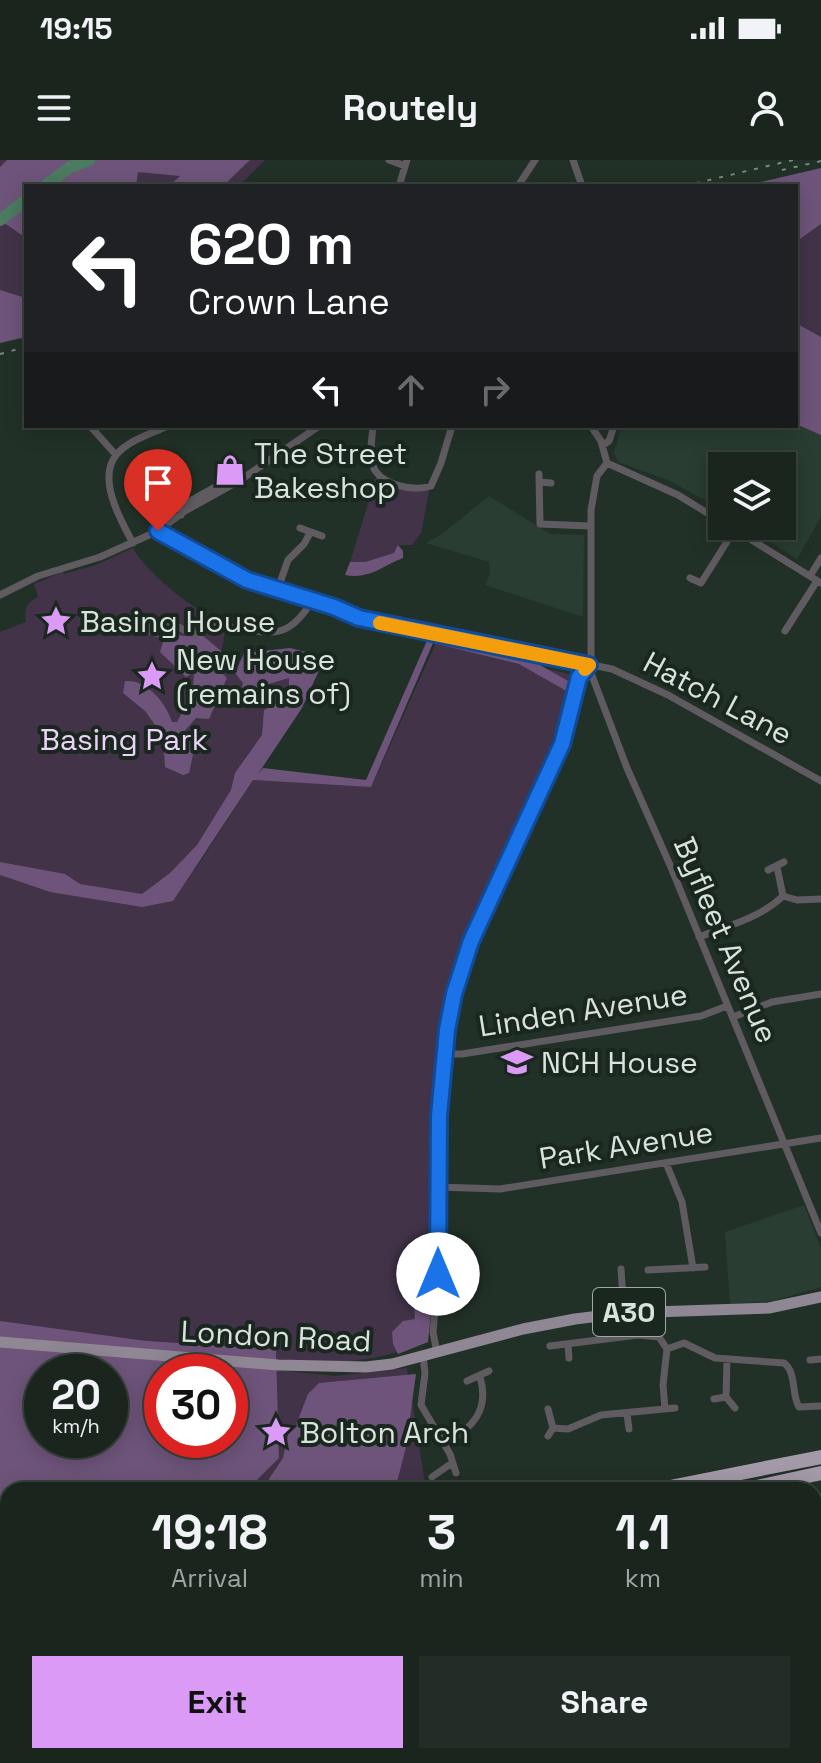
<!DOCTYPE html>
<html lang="en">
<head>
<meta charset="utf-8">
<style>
  body { margin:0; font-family:"Space Grotesk",sans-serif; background:#232d27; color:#f1f3f6; height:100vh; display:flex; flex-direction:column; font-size:30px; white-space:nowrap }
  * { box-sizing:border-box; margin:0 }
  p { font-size:26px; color:#9fa5a4 }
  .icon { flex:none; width:44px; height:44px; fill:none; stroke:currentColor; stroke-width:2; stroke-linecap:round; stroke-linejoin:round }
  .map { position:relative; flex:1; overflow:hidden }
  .sheet { position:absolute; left:0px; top:1322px; width:822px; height:282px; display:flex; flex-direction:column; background:#1a251e; border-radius:24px 24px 0 0; box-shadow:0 4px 20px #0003,0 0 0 2px #38423c }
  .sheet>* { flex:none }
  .banner { position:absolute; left:24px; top:24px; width:774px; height:244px; border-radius:0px; box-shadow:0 4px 20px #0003,0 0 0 2px #38423c; background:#202124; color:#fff; overflow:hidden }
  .tools { position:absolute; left:708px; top:292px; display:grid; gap:16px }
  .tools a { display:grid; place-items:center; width:88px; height:88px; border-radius:0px; background:#1a251e; box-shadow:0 4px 20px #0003,0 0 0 2px #38423c; font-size:40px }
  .speed { position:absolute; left:24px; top:1194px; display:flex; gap:16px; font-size:40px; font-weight:700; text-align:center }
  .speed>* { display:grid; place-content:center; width:104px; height:104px; border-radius:50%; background:#1a251e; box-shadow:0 4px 20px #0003,0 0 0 2px #38423c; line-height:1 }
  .speed small { font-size:20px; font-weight:400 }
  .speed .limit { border:12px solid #d22; background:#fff; color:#111 }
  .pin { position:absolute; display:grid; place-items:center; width:68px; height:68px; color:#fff; margin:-82px -34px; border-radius:50% 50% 50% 0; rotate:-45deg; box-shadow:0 0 8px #0007 }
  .pin .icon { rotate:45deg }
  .me { position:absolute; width:88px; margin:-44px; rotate:0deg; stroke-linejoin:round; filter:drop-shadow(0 0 6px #0008) }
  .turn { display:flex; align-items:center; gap:28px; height:168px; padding:0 32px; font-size:36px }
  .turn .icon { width:104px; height:104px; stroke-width:2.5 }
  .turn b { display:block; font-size:56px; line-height:68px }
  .lanes { display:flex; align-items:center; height:76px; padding:0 32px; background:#0003; justify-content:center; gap:40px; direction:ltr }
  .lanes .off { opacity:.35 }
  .eta { display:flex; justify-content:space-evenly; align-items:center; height:136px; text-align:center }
  .eta b { font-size:48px; font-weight:700; line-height:56px }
  .cta { display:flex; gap:16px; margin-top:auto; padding:16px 32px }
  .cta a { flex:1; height:92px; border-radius:0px; background:#da9af6; color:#111; font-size:32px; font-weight:700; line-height:92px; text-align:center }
  .cta a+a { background:#232d27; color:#f1f3f6 }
  .status { display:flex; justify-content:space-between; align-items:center; height:56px; padding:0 40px; background:#1a251e; direction:ltr }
  .status svg { height:22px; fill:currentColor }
  header { display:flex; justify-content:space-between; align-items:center; height:104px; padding:0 32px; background:#1a251e; font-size:36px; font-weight:700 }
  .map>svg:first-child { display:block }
  .built { fill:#293d32 }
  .green { fill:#423349 }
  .forest { fill:#6e547a; fill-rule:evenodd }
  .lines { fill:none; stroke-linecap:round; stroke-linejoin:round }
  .river { stroke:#4b7b60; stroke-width:12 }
  .street { stroke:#5f5b61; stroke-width:7 }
  .primary { stroke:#908794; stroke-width:11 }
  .highway { stroke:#a399a8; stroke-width:14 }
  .rail { stroke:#7c8881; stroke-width:2; stroke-dasharray:4 8; stroke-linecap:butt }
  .route-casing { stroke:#114b97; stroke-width:20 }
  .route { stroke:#1a73e8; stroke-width:14 }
  .slow { stroke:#f59e0b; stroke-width:14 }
  .labels { text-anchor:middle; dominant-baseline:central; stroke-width:8; stroke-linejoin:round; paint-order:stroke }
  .shield { fill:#19271e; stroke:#a0aaa4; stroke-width:2 }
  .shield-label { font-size:28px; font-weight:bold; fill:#dae2dd }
  .poi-label { font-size:30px; fill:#dae2dd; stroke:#19271e; text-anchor:start }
  .street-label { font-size:30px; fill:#dae2dd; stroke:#19271e }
  .park-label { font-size:30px; fill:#ecd2f9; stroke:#19271e }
</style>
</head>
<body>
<div class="status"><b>19:15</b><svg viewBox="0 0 49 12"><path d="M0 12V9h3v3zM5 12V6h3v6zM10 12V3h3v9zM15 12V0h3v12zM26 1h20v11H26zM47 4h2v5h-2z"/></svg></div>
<header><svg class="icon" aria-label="menu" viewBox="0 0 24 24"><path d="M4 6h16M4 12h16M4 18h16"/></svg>Routely<svg class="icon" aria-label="person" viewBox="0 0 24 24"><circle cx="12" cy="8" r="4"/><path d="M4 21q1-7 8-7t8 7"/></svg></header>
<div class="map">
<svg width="821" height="1603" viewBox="0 0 821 1603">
  <rect width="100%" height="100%" fill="#223128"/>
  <!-- built -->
  <path class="built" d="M796,255L821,262V357L797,399L747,366H782V306H722V349L668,320L618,302L614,292L622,266H796Z
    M489,336L550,374L584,375L583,457L485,425L490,414L489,402L426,383L442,374Z
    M804,1045L821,1088V1127L772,1141L730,1144L725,1072Z"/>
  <!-- green -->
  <path class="green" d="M0,0H265L239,26H26V172L0,179Z
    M821,64V177L796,163V82Z
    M377,315L391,323L430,326L421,373L412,385H399L395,393L365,402H350Z
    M133,388C146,413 199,456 227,462L220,498L223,503L294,495L318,501L191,716L255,617L262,611L373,623L436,483L574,515L572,528L552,581L458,809L444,870L431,1013L428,1180C356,1217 254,1199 176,1191C117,1185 59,1179 0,1173V715L50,732L0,711V472L26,462C24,449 26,443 38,437L34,424L63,412L64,414L96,405Z
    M407,1208L426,1330H242L256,1321L279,1298L276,1210L335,1216Z
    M8,1403V1489L0,1492V1407Z
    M8,1543V1596H238L235,1603H0V1546Z"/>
  <!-- forest -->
  <path class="forest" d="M7,0H250L223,26H169L180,16L138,12L136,26H26V78L0,60V7Z
    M821,8V64L796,82V26H744Z
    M0,130L26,138V177L0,183Z
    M796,163L821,177V275L796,264Z
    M398,385L403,391V398C384,405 369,420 345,415L350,402H365L394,393Z
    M136,459L164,465L182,476L201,474L221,491L219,510L227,518L209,559L196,558L182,574L183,582L196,581L189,613L183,615L165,607L163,576L145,551L123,533L125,521C147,519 166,543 172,562H177L184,549L192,544L194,512L186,517L160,492L164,479L144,473L135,465Z
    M429,476L524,496L570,522V533L519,504L433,483L371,627L253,620L173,741L142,747L50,732L0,715V702L65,714L80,724L142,734L170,713L197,685L231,630L235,613L262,575L264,550L289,538V518L258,527L256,540L249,547L238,542L243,523L235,513L244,493L290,488L325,497L302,548L258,614L263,608L366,620Z
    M423,1127L433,1131L428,1182L398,1194L393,1184L392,1172L403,1161L415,1159L414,1144Z
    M0,1161L146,1181L276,1189L279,1298L256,1321L242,1330H8V1403L0,1406ZM42,1212H110V1280H42ZM162,1212H230V1280H162Z
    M416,1214L406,1287L395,1330H268L269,1319L283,1298L289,1271L296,1265L308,1234L319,1223Z"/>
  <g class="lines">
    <!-- river -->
    <path class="river" d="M45,26L70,7L89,0
      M0,60L26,40"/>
    <!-- street -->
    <path class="street" d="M389,0L405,6
      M573,0L582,26
      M399,26L407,0
      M518,26L535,0
      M90,266L116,295
      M373,266C372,278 369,294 373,306C380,325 413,332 431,326L441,303L452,266
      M591,266L601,281L607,303
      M603,285L609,281L614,266
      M607,303L597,316L591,350V513L627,608L670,705L821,1073
      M607,303L678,335L722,362
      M539,314L540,364L590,366
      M539,322L551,323
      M181,355V346L215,327L223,330
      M729,366L821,423
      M300,368L322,376
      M158,371L247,420L334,447L359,458L612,509L668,535L821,621
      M133,383C121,361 96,318 117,294C129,280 151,274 167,266
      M810,416L821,398
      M690,418L701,423L735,369
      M277,431L288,400L304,384L310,373
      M0,435L38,416L100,397L158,371L185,351L239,321L319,266
      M166,460L193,475C201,472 209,466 217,466C262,467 282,490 312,441
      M785,471L817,421
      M777,707L783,736
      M768,710L784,702
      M699,777C728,766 760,758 783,736L797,740L821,739
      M733,857L772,842L821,834
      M445,894H462L701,856L727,846
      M666,1003L682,1042L693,1108
      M437,1027L500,1029L821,978
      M621,1109L624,1153
      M648,1110L705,1107
      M568,1185L569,1198
      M550,1186L638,1175L659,1177L667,1189L663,1225L665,1249
      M667,1189L684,1183L715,1198L784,1203C797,1213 791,1234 799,1247L821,1246
      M437,1193L433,1172L439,1105V956L454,834L471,781L562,584L575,528L579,517L589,505
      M423,1196L425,1213L421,1245L450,1294L456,1313
      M810,1200L821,1199
      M467,1221L489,1211
      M726,1237L727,1199
      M714,1239L726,1237L735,1248
      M548,1249L553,1268L548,1276
      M627,1254L629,1269
      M553,1268L568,1269L601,1255L675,1248
      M445,1284C472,1268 490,1251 480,1217
      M432,1317L452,1303"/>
    <!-- primary -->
    <path class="primary" d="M0,1182L278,1205L366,1207L392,1204L523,1169L575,1159L624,1153L769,1148L821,1137"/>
    <!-- highway -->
    <path class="highway" d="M655,1330L821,1297
      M743,1330L821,1313
      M0,1503L8,1500
      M0,1519L8,1516"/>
    <!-- rail -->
    <path class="rail" d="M782,10L821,1
      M684,26L793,0
      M0,194L26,187"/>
  </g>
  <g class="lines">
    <defs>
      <path id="route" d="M158,371L247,420L334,447L359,458L589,505L579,517L562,584L471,781L454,834L447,870L439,956L438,1114"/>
    </defs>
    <!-- route casing -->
    <use href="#route" class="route-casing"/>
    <!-- route -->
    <use href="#route" class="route"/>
    <!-- slow -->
    <path class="slow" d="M380,463L589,505L585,509"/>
  </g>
  <!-- icons -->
  <defs>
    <symbol id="shop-bare" viewBox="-9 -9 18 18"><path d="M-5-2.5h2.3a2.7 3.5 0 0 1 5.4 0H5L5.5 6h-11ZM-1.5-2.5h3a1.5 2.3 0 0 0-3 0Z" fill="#da9af6" stroke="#19271e" stroke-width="2.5" paint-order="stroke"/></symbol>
    <symbol id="sight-bare" viewBox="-9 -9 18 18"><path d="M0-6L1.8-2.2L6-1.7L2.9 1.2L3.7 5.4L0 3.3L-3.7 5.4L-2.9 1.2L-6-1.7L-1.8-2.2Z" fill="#da9af6" stroke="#19271e" stroke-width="2.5" paint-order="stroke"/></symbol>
    <symbol id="school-bare" viewBox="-9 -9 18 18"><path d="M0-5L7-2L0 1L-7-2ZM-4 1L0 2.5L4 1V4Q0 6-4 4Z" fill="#da9af6" stroke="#19271e" stroke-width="2.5" paint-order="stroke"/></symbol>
  </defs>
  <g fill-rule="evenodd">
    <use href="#shop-bare" x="208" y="288" width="44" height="44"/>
    <use href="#sight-bare" x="34" y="439" width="44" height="44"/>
    <use href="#sight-bare" x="130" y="494" width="44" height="44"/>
    <use href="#school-bare" x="495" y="880" width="44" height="44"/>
    <use href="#sight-bare" x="254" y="1250" width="44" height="44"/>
  </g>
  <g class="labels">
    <!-- shield labels -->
    <rect class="shield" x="593" y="1128" width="72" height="48" rx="6"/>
    <g class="shield-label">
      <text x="629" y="1152">A30</text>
    </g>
    <!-- poi labels -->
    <g class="poi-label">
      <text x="254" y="293">The Street<tspan x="254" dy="34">Bakeshop</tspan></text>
      <text x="80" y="461">Basing House</text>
      <text x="176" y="499">New House<tspan x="176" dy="34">(remains of)</tspan></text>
      <text x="541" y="902">NCH House</text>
      <text x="300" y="1272">Bolton Arch</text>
    </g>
    <!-- street labels -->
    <g class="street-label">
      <text transform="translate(718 538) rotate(28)">Hatch Lane</text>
      <text transform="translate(726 780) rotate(67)">Byfleet Avenue</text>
      <text transform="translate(583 850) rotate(-9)">Linden Avenue</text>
      <text transform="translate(626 985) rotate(-9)">Park Avenue</text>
      <text transform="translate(276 1176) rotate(3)">London Road</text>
    </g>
    <!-- park labels -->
    <g class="park-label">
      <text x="124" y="579">Basing Park</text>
    </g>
  </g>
</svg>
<div class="tools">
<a><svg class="icon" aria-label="layers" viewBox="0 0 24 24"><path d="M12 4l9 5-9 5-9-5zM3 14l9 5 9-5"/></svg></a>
</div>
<div class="speed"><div>20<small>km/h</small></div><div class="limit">30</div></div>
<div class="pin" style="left:158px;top:371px;background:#d93025"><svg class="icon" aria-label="arrive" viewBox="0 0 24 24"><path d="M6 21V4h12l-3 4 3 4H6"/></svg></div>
<svg class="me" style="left:438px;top:1114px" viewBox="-20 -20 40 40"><circle r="19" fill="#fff"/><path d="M0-13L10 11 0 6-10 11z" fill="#1a73e8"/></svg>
<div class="banner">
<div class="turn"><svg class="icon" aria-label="left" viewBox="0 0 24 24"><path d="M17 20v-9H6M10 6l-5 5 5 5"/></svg><div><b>620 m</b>Crown Lane</div></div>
<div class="lanes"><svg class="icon" aria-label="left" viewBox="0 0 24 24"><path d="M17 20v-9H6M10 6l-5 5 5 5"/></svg><svg class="icon off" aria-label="ahead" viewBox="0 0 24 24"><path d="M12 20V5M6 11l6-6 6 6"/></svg><svg class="icon off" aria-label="right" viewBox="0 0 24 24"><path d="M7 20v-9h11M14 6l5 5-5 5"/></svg></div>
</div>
<section class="sheet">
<div class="eta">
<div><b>19:18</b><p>Arrival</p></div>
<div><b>3</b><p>min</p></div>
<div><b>1.1</b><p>km</p></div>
</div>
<div class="cta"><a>Exit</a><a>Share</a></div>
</section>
</div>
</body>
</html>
